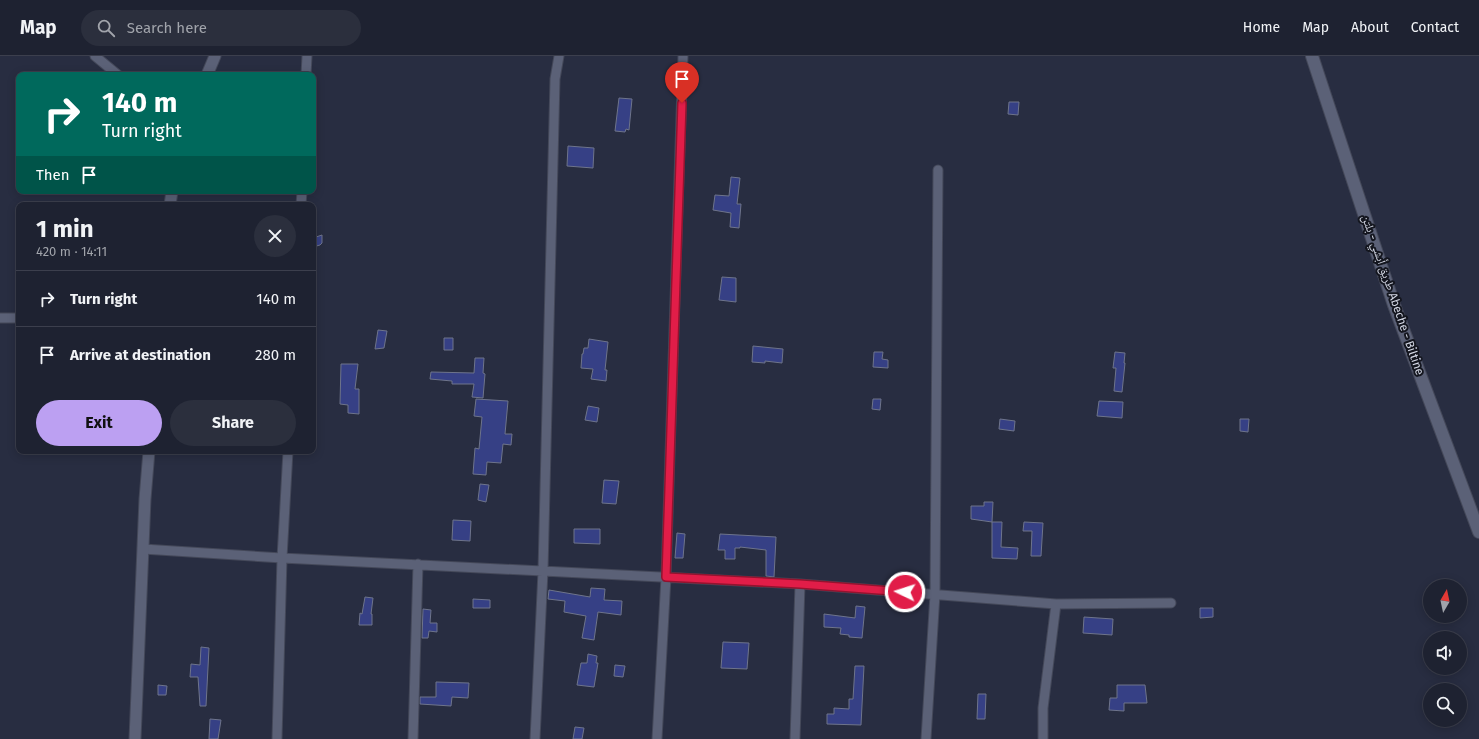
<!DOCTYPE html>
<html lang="en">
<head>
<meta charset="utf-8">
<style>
  body { margin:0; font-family:"Fira Sans","Noto Naskh Arabic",sans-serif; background:#2b2f3d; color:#f1f3f6; height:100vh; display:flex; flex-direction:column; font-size:15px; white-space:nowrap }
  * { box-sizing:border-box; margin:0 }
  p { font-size:13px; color:#a1a4ab }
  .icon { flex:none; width:22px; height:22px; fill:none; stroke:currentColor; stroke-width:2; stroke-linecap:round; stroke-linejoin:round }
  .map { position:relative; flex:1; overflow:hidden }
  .panel { position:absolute; left:16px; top:146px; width:300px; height:252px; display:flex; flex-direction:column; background:#1e2231; border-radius:8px; box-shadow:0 2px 10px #0003,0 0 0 1px #3c3f4d }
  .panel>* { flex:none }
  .top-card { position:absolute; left:16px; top:16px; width:300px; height:122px; border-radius:8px; box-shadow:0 2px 10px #0003,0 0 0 1px #3c3f4d; background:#00695c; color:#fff; overflow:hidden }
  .needle { width:26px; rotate:9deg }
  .fabs { position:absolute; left:1423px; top:523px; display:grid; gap:8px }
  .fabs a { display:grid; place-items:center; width:44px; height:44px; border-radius:50%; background:#1e2231; box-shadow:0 2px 10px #0003,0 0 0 1px #3c3f4d; font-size:20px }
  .pin { position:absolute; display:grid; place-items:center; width:34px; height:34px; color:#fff; margin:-41px -17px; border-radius:50% 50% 50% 0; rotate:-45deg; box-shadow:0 0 4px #0007 }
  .pin .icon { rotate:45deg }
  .me { position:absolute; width:44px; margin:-22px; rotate:274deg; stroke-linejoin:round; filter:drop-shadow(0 0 3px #0008) }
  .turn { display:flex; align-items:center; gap:14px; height:84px; padding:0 20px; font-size:18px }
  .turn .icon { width:52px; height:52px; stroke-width:2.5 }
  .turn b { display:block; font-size:28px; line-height:34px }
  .then { display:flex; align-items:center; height:38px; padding:0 20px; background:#0003; gap:8px; font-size:15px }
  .round { display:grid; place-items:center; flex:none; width:42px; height:42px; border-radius:21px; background:#2b2f3d }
  .overview { display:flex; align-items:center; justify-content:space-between; height:68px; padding:0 20px }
  h1 { font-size:24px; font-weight:700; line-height:30px }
  .button { display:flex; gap:8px; margin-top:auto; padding:8px 20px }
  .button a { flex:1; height:46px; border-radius:24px; background:#bca0f2; color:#111; font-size:16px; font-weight:700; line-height:46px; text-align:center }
  .button a+a { background:#2b2f3d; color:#f1f3f6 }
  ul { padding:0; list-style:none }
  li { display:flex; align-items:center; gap:12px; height:56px; padding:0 20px; border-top:1px solid #3c3f4d }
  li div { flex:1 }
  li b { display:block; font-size:15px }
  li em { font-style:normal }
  header { display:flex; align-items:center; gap:24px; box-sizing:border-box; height:56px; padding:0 20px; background:#1e2231; border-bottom:1px solid #3c3f4d }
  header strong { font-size:19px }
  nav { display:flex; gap:22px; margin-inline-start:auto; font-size:14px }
  .search { width:280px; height:36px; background:#2b2f3d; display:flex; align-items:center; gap:10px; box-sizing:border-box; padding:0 14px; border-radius:22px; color:#a1a4ab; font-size:15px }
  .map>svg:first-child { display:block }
  .building { fill:#364085; stroke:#6e748b }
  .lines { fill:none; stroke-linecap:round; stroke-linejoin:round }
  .minor-casing { stroke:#444859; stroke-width:11 }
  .tertiary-casing { stroke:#444859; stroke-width:13 }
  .secondary-casing { stroke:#444859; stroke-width:14 }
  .minor { stroke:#5b6177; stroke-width:9 }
  .tertiary { stroke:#5b6177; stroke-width:11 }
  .secondary { stroke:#5b6177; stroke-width:12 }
  .route-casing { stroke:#92132f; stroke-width:10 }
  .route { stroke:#e11d48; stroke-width:7 }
  .labels { text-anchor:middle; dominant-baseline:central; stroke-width:4; stroke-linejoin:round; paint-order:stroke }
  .street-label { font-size:12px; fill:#d5d9e6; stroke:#14161f }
</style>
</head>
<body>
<header>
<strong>Map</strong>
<div class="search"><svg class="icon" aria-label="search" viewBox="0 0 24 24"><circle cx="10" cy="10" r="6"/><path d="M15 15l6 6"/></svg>Search here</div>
<nav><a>Home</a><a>Map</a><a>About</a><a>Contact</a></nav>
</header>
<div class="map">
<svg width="1479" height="683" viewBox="0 0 1479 683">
  <rect width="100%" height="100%" fill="#282d41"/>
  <!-- building -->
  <path class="building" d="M619,42L632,43L629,74L626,73L625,76L615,75Z
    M1009,46H1019L1018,59L1008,58Z
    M568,90L594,92L593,112L567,110Z
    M731,121L740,122L737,148H741L739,172L730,171L731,157L713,154L715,139L729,140Z
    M322,179V187L320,189L313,191V182Z
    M722,221L736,222V246L719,244Z
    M378,274L387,275L384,292L375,293Z
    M444,282H453V294H444Z
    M589,283L608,286L605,314H607L606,325L591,323L593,313L581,312L582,298H583L584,292H588Z
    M753,290L783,293L782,307L765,305V307L752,306Z
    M874,296H883L882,303L888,304V312L873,311Z
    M1115,296L1125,297L1124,307H1125L1122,336L1114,335L1116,312H1113Z
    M475,302H484L483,317L485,318L483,342L472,341L474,328H452V325L430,323L431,316L474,317Z
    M341,308H358L355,333H359V358L348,357V349L340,348Z
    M476,343L508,345L505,378H512L511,389L503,388L501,407L487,406L486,419L473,418L475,392L479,393L482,361L474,360Z
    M873,343H881L880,354L872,353Z
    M1099,345L1123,346L1122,362L1097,360Z
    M588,350L599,352L597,366L585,364Z
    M1000,363L1015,365L1014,375L999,373Z
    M1240,363H1249L1248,376L1240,375Z
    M604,424L619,425L616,448L602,447Z
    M480,428L489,429L486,446L478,444Z
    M984,446H993L992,466L971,463V450H984Z
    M453,464L471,465L470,485L452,484Z
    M992,466H1002L1001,491L1018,492L1017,503L992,502Z
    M1024,466L1043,467L1041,500H1031L1032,475H1023Z
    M574,473H600V488L574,487Z
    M677,477L685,478L683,502H675Z
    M720,478L776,481L774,521L766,520V494L740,491V492H735V503H725V494H718Z
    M591,532L605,533L604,544L622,545L621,559L598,556L594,584L582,582L586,560L564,556L565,545L548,543L549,534L590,541Z
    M365,541L373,542L371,558H372V569H359L360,557L362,558Z
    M473,543L490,544V552H473Z
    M856,550L865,551L862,582L849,581V579L840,578L841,572L824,571V558L855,562Z
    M1200,552H1213V561L1200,562Z
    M423,553L431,554L430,567H437V576L429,575L428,582H422Z
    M1084,561L1113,563L1112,579L1083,577Z
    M723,586L749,587L747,613L721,612Z
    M201,591L209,592L206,650H200L198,621H190L191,608L200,609Z
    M588,598L597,600L596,607H598L594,631L577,629L581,607H587Z
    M615,609L625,610L623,621L614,620Z
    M855,610H864L861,669L827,668V658H834V652L849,653V643H853Z
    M436,626L469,627L468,642L452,641L451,650L420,648V641H436Z
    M158,629L167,630L166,639H158Z
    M1117,629H1145L1147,647H1124V655L1109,654L1110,642H1117Z
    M978,638H986L985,663H977Z
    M210,663L221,664L218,683H209Z
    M575,671L584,672L582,683H573Z"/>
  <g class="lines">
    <defs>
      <path id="minor" d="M95,0L118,19
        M306,19L307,0
        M301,149L302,135
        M0,262H19
        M143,493L282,502L800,528L1056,548L1171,547
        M277,683L282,502L288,395
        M413,683L418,508
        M535,683L543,515L555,23L559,0
        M657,683L666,521L683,0
        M795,683L800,528
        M926,683L935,538L938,114
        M1043,683V652L1056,548"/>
      <path id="tertiary" d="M207,19L215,0
        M170,149L172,135
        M135,683L145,443L149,395"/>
      <path id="secondary" d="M1312,0L1394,249L1479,476"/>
    </defs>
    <!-- minor casing -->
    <use href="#minor" class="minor-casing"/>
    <!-- tertiary casing -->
    <use href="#tertiary" class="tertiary-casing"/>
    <!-- secondary casing -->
    <use href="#secondary" class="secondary-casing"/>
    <!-- minor -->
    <use href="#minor" class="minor"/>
    <!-- tertiary -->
    <use href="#tertiary" class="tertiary"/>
    <!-- secondary -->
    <use href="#secondary" class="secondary"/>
  </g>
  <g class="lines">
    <defs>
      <path id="route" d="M682,47L666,521L800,528L905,536"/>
    </defs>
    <!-- route casing -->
    <use href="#route" class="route-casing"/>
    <!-- route -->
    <use href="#route" class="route"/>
  </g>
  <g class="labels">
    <!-- street labels -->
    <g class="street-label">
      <text transform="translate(1393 239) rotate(71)">طريق أبشي - بلتن Abeche - Biltine</text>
    </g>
  </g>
</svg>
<div class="fabs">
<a><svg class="needle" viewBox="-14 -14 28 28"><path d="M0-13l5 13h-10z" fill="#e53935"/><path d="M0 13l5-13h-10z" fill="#a1a4ab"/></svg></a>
<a><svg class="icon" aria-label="sound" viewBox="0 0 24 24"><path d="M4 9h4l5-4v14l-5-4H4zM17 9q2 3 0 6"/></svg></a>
<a><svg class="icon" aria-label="search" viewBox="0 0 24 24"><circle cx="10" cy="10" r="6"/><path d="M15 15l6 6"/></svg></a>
</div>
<div class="pin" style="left:682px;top:47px;background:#d93025"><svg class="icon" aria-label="arrive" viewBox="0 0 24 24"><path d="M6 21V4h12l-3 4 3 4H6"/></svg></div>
<svg class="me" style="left:905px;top:536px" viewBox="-20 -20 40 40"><circle r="17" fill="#e11d48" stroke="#fff" stroke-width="3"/><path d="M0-11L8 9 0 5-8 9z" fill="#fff"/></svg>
<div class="top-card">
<div class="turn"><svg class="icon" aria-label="right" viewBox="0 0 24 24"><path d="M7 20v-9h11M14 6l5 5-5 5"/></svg><div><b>140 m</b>Turn right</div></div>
<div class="then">Then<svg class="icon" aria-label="arrive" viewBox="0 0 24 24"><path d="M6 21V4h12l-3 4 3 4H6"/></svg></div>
</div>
<section class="panel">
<div class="overview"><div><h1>1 min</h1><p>420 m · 14:11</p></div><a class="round"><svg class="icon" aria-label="close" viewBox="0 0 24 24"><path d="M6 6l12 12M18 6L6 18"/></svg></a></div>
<ul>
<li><svg class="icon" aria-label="right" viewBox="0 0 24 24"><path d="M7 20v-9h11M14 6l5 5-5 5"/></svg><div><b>Turn right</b></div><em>140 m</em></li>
<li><svg class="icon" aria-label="arrive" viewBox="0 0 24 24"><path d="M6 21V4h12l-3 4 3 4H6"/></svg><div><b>Arrive at destination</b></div><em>280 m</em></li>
</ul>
<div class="button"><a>Exit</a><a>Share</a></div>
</section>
</div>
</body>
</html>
